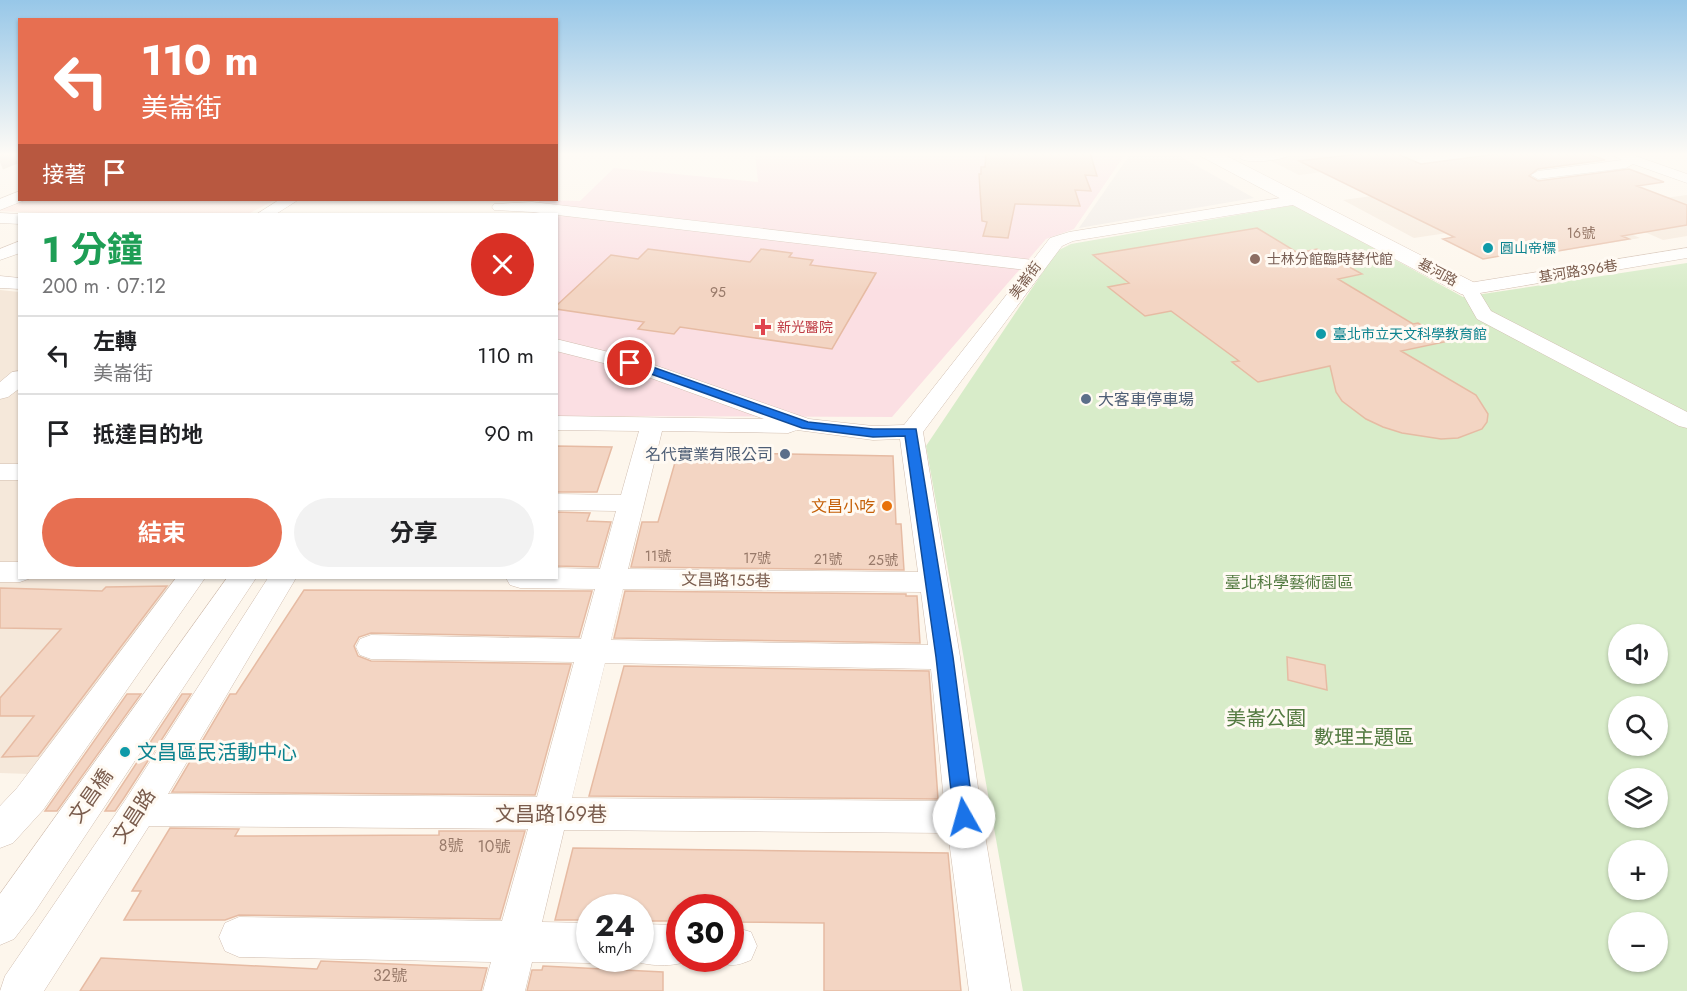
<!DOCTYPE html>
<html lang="zh-TW">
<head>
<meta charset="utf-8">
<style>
  body { margin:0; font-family:Jost,"Noto Sans TC",sans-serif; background:#f2f2f2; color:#202124; height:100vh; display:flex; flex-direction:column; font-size:22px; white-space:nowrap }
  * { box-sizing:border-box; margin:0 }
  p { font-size:20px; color:#757577 }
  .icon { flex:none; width:33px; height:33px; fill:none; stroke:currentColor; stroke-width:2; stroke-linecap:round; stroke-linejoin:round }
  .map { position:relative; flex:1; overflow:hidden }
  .drawer { position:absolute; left:18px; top:213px; width:540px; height:366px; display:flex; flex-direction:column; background:#fff; border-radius:0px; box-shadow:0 2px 4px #0004 }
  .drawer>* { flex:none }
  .banner { position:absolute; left:18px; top:18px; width:540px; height:183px; border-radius:0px; box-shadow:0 2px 4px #0004; background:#e76f51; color:#fff; overflow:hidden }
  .buttons { position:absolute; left:1608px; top:624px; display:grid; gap:12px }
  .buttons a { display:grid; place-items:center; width:60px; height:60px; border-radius:50%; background:#fff; box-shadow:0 2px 4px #0004; font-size:30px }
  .speed { position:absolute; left:576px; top:894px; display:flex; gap:12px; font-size:30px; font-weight:700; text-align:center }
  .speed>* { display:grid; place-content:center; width:78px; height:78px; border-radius:50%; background:#fff; box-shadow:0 2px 4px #0004; line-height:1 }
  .speed small { font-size:15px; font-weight:400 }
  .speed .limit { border:9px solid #d22; background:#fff; color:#111 }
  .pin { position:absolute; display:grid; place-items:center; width:51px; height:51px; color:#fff; margin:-26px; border:3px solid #fff; border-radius:50%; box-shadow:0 2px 6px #0007 }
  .me { position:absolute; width:66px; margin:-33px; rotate:353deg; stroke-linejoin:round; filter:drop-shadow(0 0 4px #0008) }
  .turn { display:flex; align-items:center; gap:21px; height:126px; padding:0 24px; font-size:27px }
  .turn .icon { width:78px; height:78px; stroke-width:2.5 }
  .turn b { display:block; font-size:42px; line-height:51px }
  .then { display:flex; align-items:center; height:57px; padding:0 24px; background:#0003; gap:12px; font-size:22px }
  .round { display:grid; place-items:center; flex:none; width:63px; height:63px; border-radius:32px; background:#f2f2f2 }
  .head { display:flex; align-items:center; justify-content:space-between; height:102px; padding:0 24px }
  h1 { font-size:36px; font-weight:700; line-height:45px; color:#1e9e55 }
  .primary-button { display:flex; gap:12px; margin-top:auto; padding:12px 24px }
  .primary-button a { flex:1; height:69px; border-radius:36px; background:#e76f51; color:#fff; font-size:24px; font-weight:700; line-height:69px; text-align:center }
  .primary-button a+a { background:#f2f2f2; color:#202124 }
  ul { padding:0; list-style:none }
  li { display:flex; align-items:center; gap:18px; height:78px; padding:0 24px; border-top:2px solid #e0e0e0 }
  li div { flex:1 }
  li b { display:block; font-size:22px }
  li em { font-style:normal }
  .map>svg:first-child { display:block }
  .residential { fill:#f5e8da }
  .commercial { fill:#fde8e0 }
  .industrial { fill:#efe9e4 }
  .medical { fill:#fbdfe3 }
  .green { fill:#d8ecc9; fill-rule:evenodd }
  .building { fill:#f3d5c3; stroke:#e6bba3; stroke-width:1.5 }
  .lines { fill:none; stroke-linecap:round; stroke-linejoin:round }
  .street-tunnel { stroke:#dcd0c4; stroke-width:16; stroke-dasharray:16 8; stroke-linecap:butt }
  .street-casing { stroke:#d1beb0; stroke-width:1 }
  .secondary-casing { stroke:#d6c0b0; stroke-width:1 }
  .street { fill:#fff; fill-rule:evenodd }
  .secondary { fill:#fff; fill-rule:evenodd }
  .route { fill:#1a73e8; stroke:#114b97; stroke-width:1.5 }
  .culture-dot { fill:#0f9aa8; stroke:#fffaf3; stroke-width:2 }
  .education-dot { fill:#8d6e63; stroke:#fffaf3; stroke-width:2 }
  .health-dot { fill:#e0444e; stroke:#fffaf3; stroke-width:2 }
  .service-dot { fill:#5c6f8a; stroke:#fffaf3; stroke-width:2 }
  .food-dot { fill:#e8710a; stroke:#fffaf3; stroke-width:2 }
  .labels { text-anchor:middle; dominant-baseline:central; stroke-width:6; stroke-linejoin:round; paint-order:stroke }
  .number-label { font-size:14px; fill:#987a6a }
  .far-culture-label { font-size:14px; fill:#0d838f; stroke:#fffaf3; text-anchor:start }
  .far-education-label { font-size:14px; fill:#785e54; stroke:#fffaf3; text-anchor:start }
  .far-street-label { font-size:14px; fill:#7a5c4d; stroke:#fffaf3 }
  .far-health-label { font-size:14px; fill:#be3a42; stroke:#fffaf3; text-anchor:start }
  .service-label { font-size:16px; fill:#4e5e75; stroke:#fffaf3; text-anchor:start }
  .food-label { font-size:16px; fill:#c56008; stroke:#fffaf3; text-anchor:end }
  .street-label { font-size:16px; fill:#7a5c4d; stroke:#fffaf3 }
  .park-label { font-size:16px; fill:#537a41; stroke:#fffaf3 }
  .near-number-label { font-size:16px; fill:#987a6a }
  .near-park-label { font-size:20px; fill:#537a41; stroke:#fffaf3 }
  .near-culture-label { font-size:20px; fill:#0d838f; stroke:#fffaf3; text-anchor:start }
  .near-street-label { font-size:20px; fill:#7a5c4d; stroke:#fffaf3 }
</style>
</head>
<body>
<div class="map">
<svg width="1687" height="991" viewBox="0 0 1687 991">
  <rect width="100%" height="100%" fill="#fdf6ec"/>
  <!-- residential -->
  <path class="residential" d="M1255,153H1408L1423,159L1299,175Z
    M1488,180L1572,209L1640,238L1556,252L1500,225L1414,238L1343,200Z
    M1687,195V236L1663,240L1590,208Z
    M0,290L19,292L20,578H179L29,774L0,773Z"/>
  <!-- commercial -->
  <path class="commercial" d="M20,200H275L248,214H63L0,211V209Z"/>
  <!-- industrial -->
  <path class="industrial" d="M1131,153H1174L1254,198L1079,228Z"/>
  <!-- medical -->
  <path class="medical" d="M755,153H1126L1074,229L1046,239L892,417L557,416L556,214H532L540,200L580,201L614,168L758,182Z"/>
  <!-- green -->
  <path class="green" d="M1295,205L1463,297L1687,263V991H1023L926,446L1057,251L1071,244ZM1618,634H1658V674H1618ZM1618,706H1658V746H1618ZM1618,778H1658V818H1618ZM1618,850H1658V890H1618ZM1618,922H1658V962H1618Z"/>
  <!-- building -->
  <path class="building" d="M986,153H1090L1097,176L1085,175L1091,191L1075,190L1080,206L1015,204L1008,238L983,236L987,222L982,221L979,174H981V167H985Z
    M1367,153H1395L1421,164L1504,153H1585L1605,160L1538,169L1529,176L1538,181L1629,169L1664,182L1637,186L1687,205V225L1622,236L1629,239L1558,251L1551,247L1483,259L1443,239L1454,237L1299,161Z
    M1257,228L1298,253L1317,249L1362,274L1338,279L1413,324L1418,323L1449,341L1401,351L1476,395L1488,414L1487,422L1482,429L1458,438L1441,439L1402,433L1383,427L1366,419L1342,401L1336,392L1330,366L1258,382L1232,362L1239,361L1171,311L1145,316L1108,287L1129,283L1093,255Z
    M648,249L750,262L761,249L792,253L789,257L813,260L810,265L876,273L832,349L680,327L674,334L638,329L644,322L556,309V306L611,255L638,259Z
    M556,446L612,447L597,492H556Z
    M678,452L893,456L896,524H901L904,570L631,567L642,522H658Z
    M556,512L590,513L587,521L611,522L598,567L556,566Z
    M167,586L38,756L2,757L34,716H0V698L61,629L0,628V588L102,591L106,587Z
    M304,590L592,591L579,637L371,633L359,637L354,646L358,656L371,661L571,664L535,795L172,792L230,694H236Z
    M625,591L906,594V596H917L920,643L614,638Z
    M1287,657L1325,665L1327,690L1288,680Z
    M624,666L929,671L938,799L589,796Z
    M127,694H141L57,811H45Z
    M182,694H191L124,798L115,811H105Z
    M170,828L239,829L235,836L439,835V831H525L500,919L239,915L225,920H124L141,891H132Z
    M573,848L948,853L961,991H824V923L730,922V908H680V921H640V908H590V920H555Z
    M101,958L317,969L321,961L487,968L481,991H80Z
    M543,966L663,972V991H527L532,970H542Z"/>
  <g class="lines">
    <!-- street-tunnel -->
    <path class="street-tunnel" d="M0,162L20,154"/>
    <defs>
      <path id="street" d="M1256,153H1294C1287,160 1247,165 1240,158L1242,155Z
        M1608,153H1627L1687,174V183L1633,164L1626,168L1538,179L1531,175L1538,171L1622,160Z
        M20,191V200H25L0,210V199Z
        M1299,195L1305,197L1307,200L1305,203L1073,241L1062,246L923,432L960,657L982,817L1011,991H969L948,833L564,830L542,922L590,923V958H601L590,963L532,962L525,991H483L491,962L239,957L225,951L219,937L225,923L239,917L502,921L528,829L149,826L44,991H0L5,976L126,799L268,578H296L168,794L537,797L574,662L371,659L360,655L356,647L360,639L371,635L581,639L595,589L520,588L510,585L506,578H556V568L600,569L616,511L556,510V494L621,495L639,431L556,430V416L764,419L623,368L556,351V339L637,359L809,419L873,426L904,425L1026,270L532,212L494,210L492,207L494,204L532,202L1033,260L1050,238L1069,232ZM797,430L873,440L900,439L918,572L628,569L662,431L788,433ZM623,589L921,592L928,645L611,640ZM605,663L931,669L944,801L572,798Z
        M279,200H298L276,214H257Z
        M0,213L21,214H20V224L0,223Z
        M20,241V253L0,260V249Z
        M1687,248V258L1480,293L1491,311L1687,412V428L1679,426L1477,319L1460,289L1462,285L1469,283Z
        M0,276L20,278V289L0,288Z
        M20,371V388L8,397L0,399V382L12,372Z
        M0,464H20V480H0Z
        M0,562H20V578H31L20,582H0Z
        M176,578H205L43,810L13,843L0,848V806L17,788Z
        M227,578H256L34,913L14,939L0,945V894Z
        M640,924L680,925V958L694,959C673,968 647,967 626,958H640Z
        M730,926L751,932L757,946L751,960C737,966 727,968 715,958H730Z"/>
      <path id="secondary" d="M1199,153H1221L1477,284L1481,289L1477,294L1469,296L1461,294L1202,157Z"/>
    </defs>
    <!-- street casing -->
    <use href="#street" class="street-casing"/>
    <!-- secondary casing -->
    <use href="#secondary" class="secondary-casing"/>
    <!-- street -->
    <use href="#street" class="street"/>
    <!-- secondary -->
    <use href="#secondary" class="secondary"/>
  </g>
  <!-- sky -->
  <linearGradient id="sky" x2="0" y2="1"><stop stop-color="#97c7e8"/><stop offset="0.53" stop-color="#fefbf6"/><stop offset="1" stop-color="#fefbf6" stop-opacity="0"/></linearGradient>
  <rect width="1687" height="291" fill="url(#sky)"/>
  <!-- route -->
  <path class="route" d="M630,359L808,422L873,429H916L953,657L974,817L971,823L964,826L957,823L954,817L936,657L905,436L873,437L802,428L626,365L624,363Z"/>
  <!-- markers -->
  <g class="culture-dot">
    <circle cx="1488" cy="248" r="6"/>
    <circle cx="1321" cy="334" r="6"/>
    <circle cx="125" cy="752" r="6"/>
  </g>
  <circle class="education-dot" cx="1255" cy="259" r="6"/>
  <path class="health-dot" d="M760 318h6v6h6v6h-6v6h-6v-6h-6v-6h6z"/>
  <g class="service-dot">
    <circle cx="1086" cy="399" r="6"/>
    <circle cx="785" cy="454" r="6"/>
  </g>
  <circle class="food-dot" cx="887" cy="506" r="6"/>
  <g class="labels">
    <!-- number labels -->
    <g class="number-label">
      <text x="1581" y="233">16號</text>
      <text x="718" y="292">95</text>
      <text x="658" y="556">11號</text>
      <text x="757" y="558">17號</text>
      <text x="828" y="559">21號</text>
      <text x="883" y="560">25號</text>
    </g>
    <!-- far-culture labels -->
    <g class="far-culture-label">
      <text x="1500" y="248">圓山帝標</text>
      <text x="1333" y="334">臺北市立天文科學教育館</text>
    </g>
    <!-- far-education labels -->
    <g class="far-education-label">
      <text x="1267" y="259">士林分館臨時替代館</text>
    </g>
    <!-- far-street labels -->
    <g class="far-street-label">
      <text transform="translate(1578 271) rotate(-9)">基河路396巷</text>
      <text transform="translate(1438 272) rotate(28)">基河路</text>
      <text transform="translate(1025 280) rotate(-53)">美崙街</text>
    </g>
    <!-- far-health labels -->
    <g class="far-health-label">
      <text x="777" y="327">新光醫院</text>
    </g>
    <!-- service labels -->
    <g class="service-label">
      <text x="1098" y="399">大客車停車場</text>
      <text x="773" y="454" text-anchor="end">名代實業有限公司</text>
    </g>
    <!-- food labels -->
    <g class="food-label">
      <text x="875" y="506">文昌小吃</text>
    </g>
    <!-- street labels -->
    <g class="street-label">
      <text transform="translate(726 580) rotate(1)">文昌路155巷</text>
    </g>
    <!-- park labels -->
    <g class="park-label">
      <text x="1289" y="582">臺北科學藝術園區</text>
    </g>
    <!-- near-number labels -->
    <g class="near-number-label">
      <text x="451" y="845">8號</text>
      <text x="494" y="846">10號</text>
      <text x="390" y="975">32號</text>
    </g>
    <!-- near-park labels -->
    <g class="near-park-label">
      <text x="1266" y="718">美崙公園</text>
      <text x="1364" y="737">數理主題區</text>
    </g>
    <!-- near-culture labels -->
    <g class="near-culture-label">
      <text x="137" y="752">文昌區民活動中心</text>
    </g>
    <!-- near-street labels -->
    <g class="near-street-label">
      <text transform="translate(91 796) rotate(-55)">文昌橋</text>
      <text x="551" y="814">文昌路169巷</text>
      <text transform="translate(134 816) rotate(-57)">文昌路</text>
    </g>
  </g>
</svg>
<div class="buttons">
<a><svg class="icon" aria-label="sound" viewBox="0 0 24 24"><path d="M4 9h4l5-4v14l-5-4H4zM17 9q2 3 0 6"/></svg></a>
<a><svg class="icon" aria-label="search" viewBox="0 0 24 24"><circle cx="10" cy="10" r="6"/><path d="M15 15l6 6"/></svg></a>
<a><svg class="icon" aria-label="layers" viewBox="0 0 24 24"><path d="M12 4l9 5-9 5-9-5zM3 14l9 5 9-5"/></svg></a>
<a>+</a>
<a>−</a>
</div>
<div class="speed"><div>24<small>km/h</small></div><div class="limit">30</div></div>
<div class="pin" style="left:630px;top:363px;background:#d93025"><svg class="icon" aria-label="arrive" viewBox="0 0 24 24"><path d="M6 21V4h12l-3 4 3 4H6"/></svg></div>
<svg class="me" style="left:964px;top:817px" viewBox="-20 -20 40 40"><circle r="19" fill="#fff"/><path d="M0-13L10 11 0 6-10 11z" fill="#1a73e8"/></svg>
<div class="banner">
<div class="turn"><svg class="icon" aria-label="left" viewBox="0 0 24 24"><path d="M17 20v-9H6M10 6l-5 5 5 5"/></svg><div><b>110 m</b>美崙街</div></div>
<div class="then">接著<svg class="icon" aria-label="arrive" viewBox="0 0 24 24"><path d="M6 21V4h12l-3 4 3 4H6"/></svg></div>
</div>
<section class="drawer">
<div class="head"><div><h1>1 分鐘</h1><p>200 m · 07:12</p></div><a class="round" style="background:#d93025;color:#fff"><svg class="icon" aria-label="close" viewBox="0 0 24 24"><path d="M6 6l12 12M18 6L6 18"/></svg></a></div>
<ul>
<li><svg class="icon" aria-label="left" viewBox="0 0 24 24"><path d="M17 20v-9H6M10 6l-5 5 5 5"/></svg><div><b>左轉</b><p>美崙街</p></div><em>110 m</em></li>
<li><svg class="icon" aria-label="arrive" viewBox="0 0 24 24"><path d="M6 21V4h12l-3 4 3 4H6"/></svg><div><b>抵達目的地</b></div><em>90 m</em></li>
</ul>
<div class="primary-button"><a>結束</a><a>分享</a></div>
</section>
</div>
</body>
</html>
